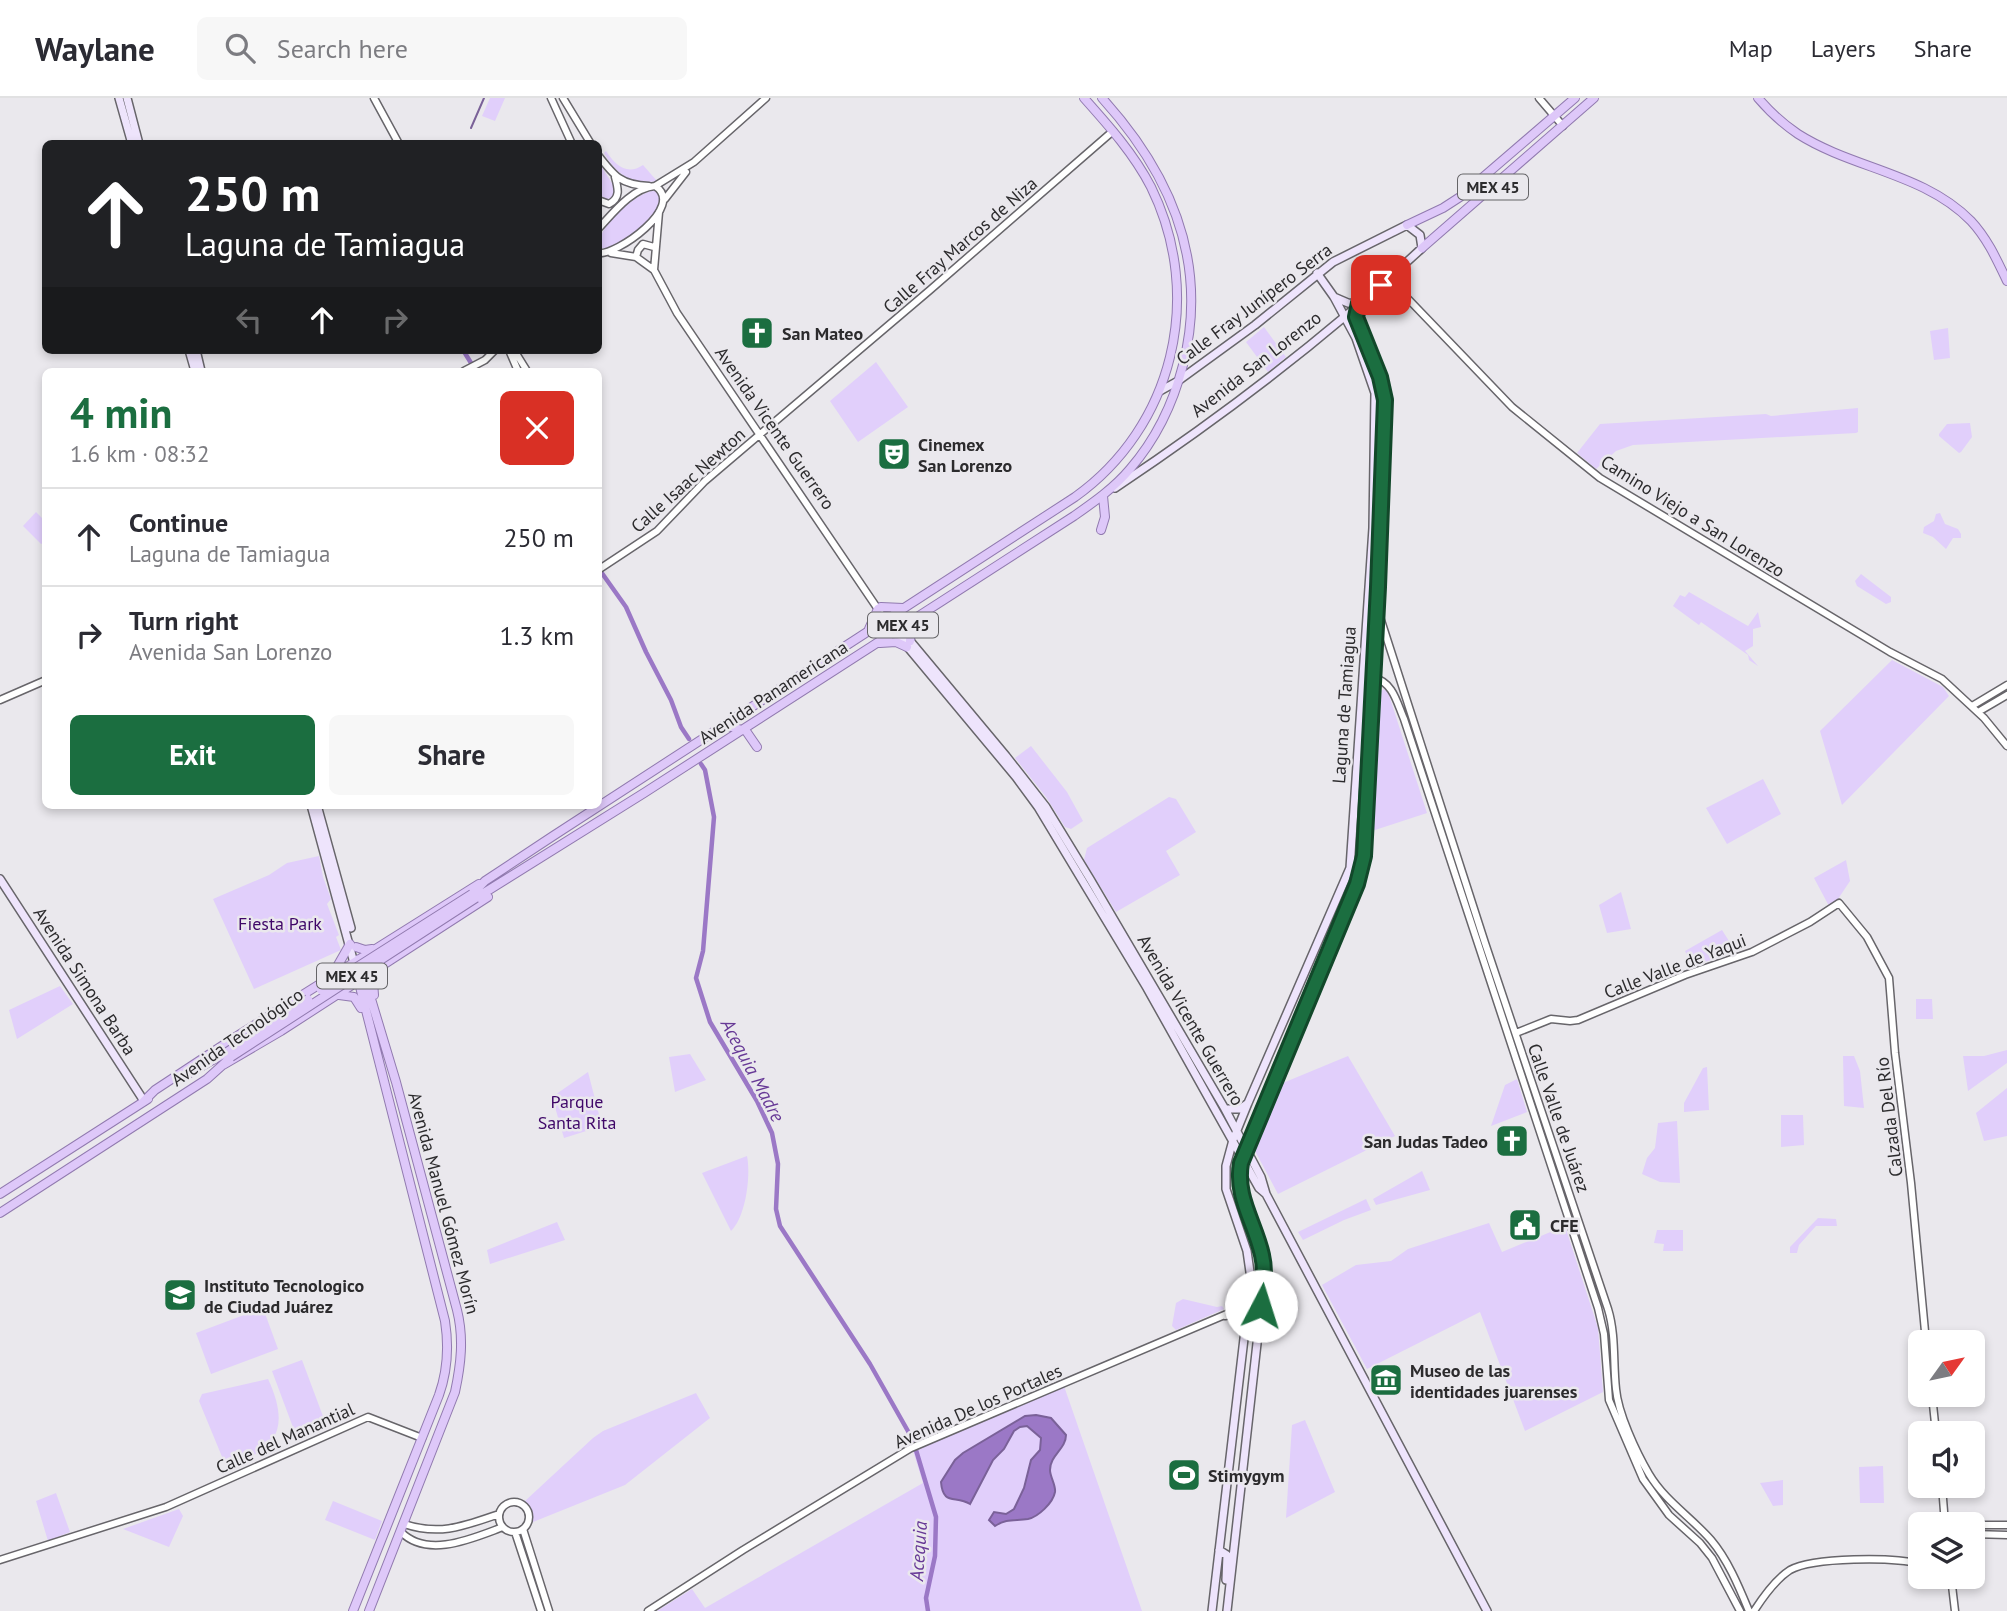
<!DOCTYPE html>
<html lang="en">
<head>
<meta charset="utf-8">
<style>
  body { margin:0; font-family:"PT Sans",sans-serif; background:#f7f7f7; color:#2b2b33; height:100vh; display:flex; flex-direction:column; font-size:26px; white-space:nowrap }
  * { box-sizing:border-box; margin:0 }
  p { font-size:23px; color:#7c7c81 }
  .icon { flex:none; width:38px; height:38px; fill:none; stroke:currentColor; stroke-width:2; stroke-linecap:round; stroke-linejoin:round }
  .map { position:relative; flex:1; overflow:hidden }
  .side { position:absolute; left:42px; top:270px; width:560px; height:441px; display:flex; flex-direction:column; background:#fff; border-radius:10px; box-shadow:0 4px 10px #0003 }
  .side>* { flex:none }
  .banner { position:absolute; left:42px; top:42px; width:560px; height:214px; border-radius:10px; box-shadow:0 4px 10px #0003; background:#202124; color:#fff; overflow:hidden }
  .needle { width:46px; rotate:57deg }
  .controls { position:absolute; left:1908px; top:1232px; display:grid; gap:14px }
  .controls a { display:grid; place-items:center; width:77px; height:77px; border-radius:10px; background:#fff; box-shadow:0 4px 10px #0003; font-size:35px }
  .pin { position:absolute; display:grid; place-items:center; width:60px; height:60px; color:#fff; margin:-30px; border-radius:14px; box-shadow:0 4px 10px #0006 }
  .me { position:absolute; width:77px; margin:-38px; rotate:5deg; stroke-linejoin:round; filter:drop-shadow(0 0 5px #0008) }
  .turn { display:flex; align-items:center; gap:24px; height:147px; padding:0 28px; font-size:32px }
  .turn .icon { width:91px; height:91px; stroke-width:2.5 }
  .turn b { display:block; font-size:49px; line-height:60px }
  .lanes { display:flex; align-items:center; height:66px; padding:0 28px; background:#0003; justify-content:center; gap:35px; direction:ltr }
  .lanes .off { opacity:.35 }
  .round { display:grid; place-items:center; flex:none; width:74px; height:74px; border-radius:10px; background:#f7f7f7 }
  .head { display:flex; align-items:center; justify-content:space-between; height:119px; padding:0 28px }
  h1 { font-size:42px; font-weight:700; line-height:52px; color:#1b6e40 }
  .button { display:flex; gap:14px; margin-top:auto; padding:14px 28px }
  .button a { flex:1; height:80px; border-radius:10px; background:#1b6e40; color:#fff; font-size:28px; font-weight:700; line-height:80px; text-align:center }
  .button a+a { background:#f7f7f7; color:#2b2b33 }
  ul { padding:0; list-style:none }
  li { display:flex; align-items:center; gap:21px; height:98px; padding:0 28px; border-top:2px solid #e1e1e2 }
  li div { flex:1 }
  li b { display:block; font-size:26px }
  li em { font-style:normal }
  header { display:flex; align-items:center; gap:42px; box-sizing:border-box; height:98px; padding:0 35px; background:#fff; border-bottom:2px solid #e1e1e2 }
  header strong { font-size:33px }
  nav { display:flex; gap:38px; margin-inline-start:auto; font-size:24px }
  .search { width:490px; height:63px; background:#f7f7f7; display:flex; align-items:center; gap:18px; box-sizing:border-box; padding:0 24px; border-radius:10px; color:#7c7c81; font-size:26px }
  .map>svg:first-child { display:block }
  .green { fill:#e1cffb }
  .water { fill:#9b78c6; stroke:#7a6198; stroke-width:2 }
  .lines { fill:none; stroke-linecap:round; stroke-linejoin:round }
  .stream { stroke:#7a6198; stroke-width:2 }
  .canal { stroke:#9b78c6; stroke-width:4.5 }
  .tertiary-casing { stroke:#67656a; stroke-width:9 }
  .secondary-casing { stroke:#67656a; stroke-width:10 }
  .primary-casing { stroke:#917aaf; stroke-width:10 }
  .tertiary { stroke:#fff; stroke-width:6 }
  .secondary { stroke:#eee4fc; stroke-width:7 }
  .primary { stroke:#dec8f9; stroke-width:8 }
  .primary-bridge-casing { stroke:#917aaf; stroke-width:10; stroke-linecap:butt }
  .primary-bridge { stroke:#dec8f9; stroke-width:8 }
  .route-casing { stroke:#12482a; stroke-width:18 }
  .route { stroke:#1b6e40; stroke-width:12 }
  .labels { text-anchor:middle; dominant-baseline:central; stroke-width:5; stroke-linejoin:round; paint-order:stroke }
  .shield { fill:#eae8ed; stroke:#656467; stroke-width:2 }
  .shield-label { font-size:16px; font-weight:bold; fill:#2c2b2d }
  .street-label { font-size:18px; fill:#2c2b2d; stroke:#eae8ed }
  .poi-label { font-size:18px; font-weight:bold; fill:#2c2b2d; stroke:#eae8ed; text-anchor:start }
  .park-label { font-size:18px; fill:#3f0768; stroke:#eae8ed }
  .water-label { font-size:19px; font-style:italic; fill:#673996; stroke:#eae8ed }
</style>
</head>
<body>
<header>
<strong>Waylane</strong>
<div class="search"><svg class="icon" aria-label="search" viewBox="0 0 24 24"><circle cx="10" cy="10" r="6"/><path d="M15 15l6 6"/></svg>Search here</div>
<nav><a>Map</a><a>Layers</a><a>Share</a></nav>
</header>
<div class="map">
<svg width="2007" height="1513" viewBox="0 0 2007 1513">
  <rect width="100%" height="100%" fill="#eae8ed"/>
  <!-- green -->
  <path class="green" d="M490,0H505L495,23L482,18Z
    M606,53C615,67 627,78 643,67L657,83C631,87 617,77 604,55Z
    M598,63L615,90V98L608,101L603,100L599,91Z
    M656,92L660,94C660,98 660,103 659,106C653,122 616,154 600,150C594,130 636,94 656,92Z
    M1264,229L1286,259L1268,274L1246,244Z
    M1948,230L1950,260L1934,262L1930,233Z
    M876,264L908,309L858,344L830,303Z
    M1858,310V334L1856,335L1633,347L1616,353L1596,371L1577,355L1600,326L1766,316L1771,318Z
    M1970,325L1972,339L1961,354L1959,355L1939,338V336L1947,326Z
    M36,414L45,423V444L41,446L23,428Z
    M1940,415L1945,426L1958,431L1961,436V440H1953L1946,451L1933,439L1923,435L1924,429L1934,423L1936,416Z
    M1861,476L1891,499V504L1886,506L1857,488L1855,483Z
    M1689,494L1748,528L1758,514L1761,529L1753,531V548L1745,553L1758,568L1749,562L1748,557L1701,524L1699,527L1673,508L1680,497L1685,499Z
    M1892,562L1943,589L1949,598L1842,707L1820,633Z
    M1384,591L1388,594L1427,715L1372,733L1378,595Z
    M1031,648L1067,694L1083,723L1071,731L1065,729L1046,699L1015,660Z
    M1763,681L1781,716L1727,746L1706,710Z
    M1169,699L1176,701L1196,734L1166,753L1180,777L1116,814L1084,762L1087,750Z
    M319,758L323,779L331,801L327,806L339,837L336,839L341,852L254,891L213,801L269,777L287,765Z
    M1846,762L1850,783L1836,804L1829,808L1814,780Z
    M1621,794L1631,831L1607,835L1599,807Z
    M1722,832L1736,854L1692,868L1685,853Z
    M60,888L73,906L17,941L9,912Z
    M1916,901H1932L1933,921H1916Z
    M2007,952V965L1968,993L1963,958H1984Z
    M690,956L706,982L675,994L669,959Z
    M1348,958L1395,1038L1278,1096L1254,1051L1253,1045L1278,987Z
    M1843,958H1854L1860,973L1864,1010L1844,1008Z
    M1707,969L1709,1012L1684,1014V1005L1703,970Z
    M588,974L602,1028L564,1040L552,999Z
    M1517,981L1527,1014L1491,1028L1505,987Z
    M2007,990V1038L1984,1043L1976,1015Z
    M1781,1017H1803L1804,1047L1781,1049Z
    M1677,1023L1680,1085L1660,1084L1642,1076L1647,1060L1655,1050L1658,1025Z
    M747,1058C751,1077 746,1119 731,1133L702,1075Z
    M1422,1073L1430,1092L1376,1107L1373,1101Z
    M1366,1101L1371,1112L1344,1122L1303,1142L1298,1134Z
    M1818,1120L1836,1121L1837,1128H1816L1799,1147L1797,1155H1790V1149Z
    M557,1124L565,1142L490,1166L487,1152Z
    M1489,1125L1502,1154L1565,1128L1598,1230L1603,1294L1525,1333L1480,1214L1367,1271L1322,1187L1356,1167L1391,1163L1408,1151Z
    M1657,1132H1683V1153H1663L1664,1146L1654,1145Z
    M1183,1201L1217,1209L1222,1208L1224,1211L1176,1232L1172,1228L1176,1205Z
    M263,1210L278,1251L211,1276L196,1235Z
    M302,1262L327,1329L297,1340L272,1273Z
    M268,1281C291,1330 277,1356 225,1366L199,1303L202,1296Z
    M1064,1288L1142,1513H657L692,1491L705,1510L923,1385L913,1353Z
    M696,1295L710,1320L625,1387L533,1424V1415L525,1403L593,1340L603,1333Z
    M1305,1322L1335,1394L1286,1420L1292,1327Z
    M1883,1368L1884,1405H1860L1859,1369Z
    M1783,1382V1407L1773,1408L1760,1385Z
    M56,1395L70,1434L48,1443L36,1403Z
    M333,1403L382,1423L375,1442L325,1422Z
    M179,1411L183,1418L169,1449L123,1431Z"/>
  <!-- water -->
  <path class="water" d="M1036,1317L1051,1320L1066,1337C1066,1351 1050,1357 1050,1372C1050,1379 1056,1387 1055,1394C1053,1405 1038,1419 1028,1421C1015,1423 1007,1420 995,1428L989,1422L994,1414L1006,1416L1014,1411L1024,1390L1031,1362L1040,1352L1041,1340L1027,1328L1020,1329L1014,1333L1004,1351L993,1362L970,1406C955,1397 943,1408 941,1384L955,1362L963,1355L1025,1318Z"/>
  <g class="lines">
    <!-- stream -->
    <path class="stream" d="M471,30L484,0
      M464,46L465,45"/>
    <!-- canal -->
    <path class="canal" d="M463,252L476,273
      M599,471L626,509L646,554L671,602L681,629L689,641
      M701,666L705,672L714,719L703,853L696,880L710,924L757,1003L772,1035L778,1066L776,1111L780,1128L870,1266L913,1342L936,1419L935,1458L926,1500L928,1513"/>
    <defs>
      <path id="tertiary" d="M374,0L399,46
        M551,0L572,46
        M563,0L591,46
        M1539,0L1563,28
        M598,57C614,78 621,87 649,88
        M655,88L694,64L766,0
        M665,101L686,74
        M598,102L609,106C621,100 618,90 615,79
        M598,131C613,115 632,90 655,88C687,108 616,158 598,155
        M611,155L636,159L654,172
        M636,159L638,152L643,146L654,149
        M654,172L677,215L886,523
        M654,172L659,114
        M1388,180L1512,309L1600,380L1890,554L1942,581L1984,620L2007,648
        M509,252L518,273
        M514,252L527,273
        M464,273L485,262L495,252
        M598,472L657,433L705,383L930,192L1113,33
        M1378,513L1485,845L1608,1211C1616,1237 1613,1264 1616,1291C1618,1315 1636,1354 1649,1376C1665,1403 1691,1419 1711,1442C1728,1462 1739,1489 1749,1513
        M1374,580C1393,584 1397,605 1404,621L1598,1210L1604,1236L1609,1302L1643,1381L1669,1417L1700,1445L1712,1460L1740,1513
        M0,602L46,582
        M1972,608L2007,587
        M1978,614L2007,597
        M1516,935L1551,921L1570,923L1578,922L1685,877L1752,854L1810,824L1839,805L1867,839L1889,880L1895,955L1911,1085L1926,1244
        M1225,1218L1237,1216L1245,1221
        M1932,1297L1936,1335
        M1942,1388L1945,1426
        M499 1419a15 15 0 1 1 30 0a15 15 0 1 1-30 0Z
        M404,1426C440,1438 464,1428 499,1416
        M1972,1427H2007
        M523,1431L549,1513
        M401,1434C428,1461 473,1440 503,1429
        M515,1434L541,1513
        M1972,1436L2007,1437
        M0,1462L166,1409L368,1319L422,1340
        M1951,1479L1955,1513
        M648,1513L743,1452L911,1350L1248,1207
        M1754,1513C1763,1499 1776,1481 1790,1472C1813,1459 1894,1459 1920,1466"/>
      <path id="secondary" d="M119,0L132,46
        M127,0L139,46
        M1334,199L1348,205L1358,206
        M189,252L195,273
        M196,252L201,273
        M1115,390C1223,318 1327,239 1422,150L1420,137L1407,127L1333,164L1255,227L1178,283L1160,293
        M891,520L1006,658L1046,709L1090,781L1225,1011L1261,1079L1266,1096
        M886,523L1016,679L1038,709L1147,890L1259,1090L1266,1096L1487,1513
        M311,707L354,865
        M317,707L351,830
        M0,781L144,1003
        M1225,1011H1240L1248,1005
        M1248,1207L1255,1215L1253,1238
        M1219,1452L1227,1457L1226,1482
        M1212,1513L1251,1181L1247,1153L1226,1091V1068L1233,1042L1248,1005L1350,770L1373,430L1375,295L1356,240L1334,199L1317,175
        M1227,1513L1264,1183C1264,1141 1234,1106 1241,1065L1357,786L1364,758L1378,489L1385,302L1380,279L1358,226L1356,219L1359,205"/>
      <path id="primary" d="M1758,0C1770,14 1783,26 1798,36C1853,71 1924,75 1971,123C1987,140 1997,162 2007,183
        M1407,127L1443,110L1460,99L1575,0
        M1422,150L1594,0
        M1101,432L1105,419L1103,398
        M881,509L903,510
        M869,531L878,511
        M910,543L912,522
        M880,545L896,544L907,549
        M724,627L746,633L757,649
        M472,796L485,783L553,738L1075,399C1173,329 1205,199 1151,89C1134,56 1109,28 1084,0
        M476,800L644,695L1074,418C1094,404 1114,390 1130,371C1156,341 1173,306 1183,267C1209,165 1171,76 1102,0
        M356,849L365,852L372,851
        M359,861L396,984L457,1212C464,1240 461,1266 455,1294L369,1513
        M334,874L350,846
        M339,897L354,899L361,910
        M374,897L373,883L379,869
        M223,967L281,933L488,799
        M188,976L227,954
        M144,1003L155,992L234,940L479,786
        M0,1096L148,1001
        M0,1115L207,981L227,963
        M353,1513L439,1297C448,1272 449,1249 445,1223L356,873"/>
    </defs>
    <!-- tertiary casing -->
    <use href="#tertiary" class="tertiary-casing"/>
    <!-- secondary casing -->
    <use href="#secondary" class="secondary-casing"/>
    <!-- primary casing -->
    <use href="#primary" class="primary-casing"/>
    <!-- tertiary -->
    <use href="#tertiary" class="tertiary"/>
    <!-- secondary -->
    <use href="#secondary" class="secondary"/>
    <!-- primary -->
    <use href="#primary" class="primary"/>
    <defs>
      <path id="primary-bridge" d="M321,892L472,796
        M227,954L308,901
        M231,959L476,800"/>
    </defs>
    <!-- primary-bridge casing -->
    <use href="#primary-bridge" class="primary-bridge-casing"/>
    <!-- primary-bridge -->
    <use href="#primary-bridge" class="primary-bridge"/>
  </g>
  <g class="lines">
    <defs>
      <path id="route" d="M1261,1208C1263,1191 1266,1174 1262,1157C1255,1125 1235,1099 1241,1065L1357,786L1364,758L1378,489L1385,302L1380,279L1356,219L1359,205L1381,187"/>
    </defs>
    <!-- route casing -->
    <use href="#route" class="route-casing"/>
    <!-- route -->
    <use href="#route" class="route"/>
  </g>
  <!-- icons -->
  <defs>
    <symbol id="church-square" viewBox="-11 -11 22 22"><rect x="-9" y="-9" width="18" height="18" rx="4" fill="#1b6e40" stroke="#eae8ed"/><path d="M-1.2-6h2.4v3.5h3.3v2.4h-3.3V6h-2.4V-.1h-3.3v-2.4h3.3Z" fill="#fff"/></symbol>
    <symbol id="theatre-square" viewBox="-11 -11 22 22"><rect x="-9" y="-9" width="18" height="18" rx="4" fill="#1b6e40" stroke="#eae8ed"/><path d="M-5-5.5Q0-4 5-5.5V0Q5 5 0 6Q-5 5-5 0ZM-3.3-2.5H-1v1.5H-3.3ZM1-2.5H3.3v1.5H1ZM-2.8 1Q0 5.5 2.8 1Z" fill="#fff"/></symbol>
    <symbol id="civic-square" viewBox="-11 -11 22 22"><rect x="-9" y="-9" width="18" height="18" rx="4" fill="#1b6e40" stroke="#eae8ed"/><path d="M-.6-6.5H3V-4.5H.6V-3L4-1V1h2V6H-6V1h2V-1L-.6-3ZM-1.2 2.5V6h2.4V2.5Z" fill="#fff"/></symbol>
    <symbol id="university-square" viewBox="-11 -11 22 22"><rect x="-9" y="-9" width="18" height="18" rx="4" fill="#1b6e40" stroke="#eae8ed"/><path d="M0-5L7-2L0 1L-7-2ZM-4 1L0 2.5L4 1V4Q0 6-4 4Z" fill="#fff"/></symbol>
    <symbol id="museum-square" viewBox="-11 -11 22 22"><rect x="-9" y="-9" width="18" height="18" rx="4" fill="#1b6e40" stroke="#eae8ed"/><path d="M0-6L6-3V-2H-6V-3ZM-5-1h2V3h-2ZM-1-1h2V3h-2ZM3-1h2V3H3ZM-6 4H6V6H-6Z" fill="#fff"/></symbol>
    <symbol id="stadium-square" viewBox="-11 -11 22 22"><rect x="-9" y="-9" width="18" height="18" rx="4" fill="#1b6e40" stroke="#eae8ed"/><path d="M0-5a6.5 5 0 1 0 0 10a6.5 5 0 1 0 0-10ZM-3.5-1.8h7v3.6h-7Z" fill="#fff"/></symbol>
  </defs>
  <g fill-rule="evenodd">
    <use href="#church-square" x="738" y="216" width="38" height="38"/>
    <use href="#theatre-square" x="875" y="337" width="38" height="38"/>
    <use href="#church-square" x="1493" y="1024" width="38" height="38"/>
    <use href="#civic-square" x="1506" y="1108" width="38" height="38"/>
    <use href="#university-square" x="161" y="1178" width="38" height="38"/>
    <use href="#museum-square" x="1367" y="1263" width="38" height="38"/>
    <use href="#stadium-square" x="1165" y="1358" width="38" height="38"/>
  </g>
  <g class="labels">
    <!-- shield labels -->
    <g class="shield">
      <rect x="1458" y="76.5" width="70" height="25" rx="5"/>
      <rect x="868" y="514.5" width="70" height="25" rx="5"/>
      <rect x="317" y="865.5" width="70" height="25" rx="5"/>
    </g>
    <g class="shield-label">
      <text x="1493" y="89">MEX 45</text>
      <text x="903" y="527">MEX 45</text>
      <text x="352" y="878">MEX 45</text>
    </g>
    <!-- street labels -->
    <g class="street-label">
      <text transform="translate(960 147) rotate(-41)">Calle Fray Marcos de Niza</text>
      <text transform="translate(1254 206) rotate(-37)">Calle Fray Junípero Serra</text>
      <text transform="translate(1256 266) rotate(-38)">Avenida San Lorenzo</text>
      <text transform="translate(775 330) rotate(55)">Avenida Vicente Guerrero</text>
      <text transform="translate(688 382) rotate(-42)">Calle Isaac Newton</text>
      <text transform="translate(1693 418) rotate(32)">Camino Viejo a San Lorenzo</text>
      <text transform="translate(773 594) rotate(-33)">Avenida Panamericana</text>
      <text transform="translate(1344 607) rotate(-86)">Laguna de Tamiagua</text>
      <text transform="translate(1675 868) rotate(-21)">Calle Valle de Yaqui</text>
      <text transform="translate(85 883) rotate(57)">Avenida Simona Barba</text>
      <text transform="translate(1191 922) rotate(60)">Avenida Vicente Guerrero</text>
      <text transform="translate(237 939) rotate(-35)">Avenida Tecnológico</text>
      <text transform="translate(1889 1019) rotate(-97)">Calzada Del Río</text>
      <text transform="translate(1559 1020) rotate(71)">Calle Valle de Juárez</text>
      <text transform="translate(444 1105) rotate(75)">Avenida Manuel Gómez Morín</text>
      <text transform="translate(978 1308) rotate(-24)">Avenida De los Portales</text>
      <text transform="translate(285 1340) rotate(-24)">Calle del Manantial</text>
    </g>
    <!-- poi labels -->
    <g class="poi-label">
      <text x="782" y="235">San Mateo</text>
      <text x="918" y="346">Cinemex<tspan x="918" dy="21">San Lorenzo</tspan></text>
      <text x="1488" y="1043" text-anchor="end">San Judas Tadeo</text>
      <text x="1550" y="1127">CFE</text>
      <text x="204" y="1187">Instituto Tecnologico<tspan x="204" dy="21">de Ciudad Juárez</tspan></text>
      <text x="1410" y="1272">Museo de las<tspan x="1410" dy="21">identidades juarenses</tspan></text>
      <text x="1208" y="1377">Stimygym</text>
    </g>
    <!-- park labels -->
    <g class="park-label">
      <text x="280" y="825">Fiesta Park</text>
      <text x="577" y="1003">Parque<tspan x="577" dy="21">Santa Rita</tspan></text>
    </g>
    <!-- water labels -->
    <g class="water-label">
      <text transform="translate(753 972) rotate(62)">Acequia Madre</text>
      <text transform="translate(918 1453) rotate(-86)">Acequia</text>
    </g>
  </g>
</svg>
<div class="controls">
<a><svg class="needle" viewBox="-14 -14 28 28"><path d="M0-13l5 13h-10z" fill="#e53935"/><path d="M0 13l5-13h-10z" fill="#7c7c81"/></svg></a>
<a><svg class="icon" aria-label="sound" viewBox="0 0 24 24"><path d="M4 9h4l5-4v14l-5-4H4zM17 9q2 3 0 6"/></svg></a>
<a><svg class="icon" aria-label="layers" viewBox="0 0 24 24"><path d="M12 4l9 5-9 5-9-5zM3 14l9 5 9-5"/></svg></a>
</div>
<div class="pin" style="left:1381px;top:187px;background:#d93025"><svg class="icon" aria-label="arrive" viewBox="0 0 24 24"><path d="M6 21V4h12l-3 4 3 4H6"/></svg></div>
<svg class="me" style="left:1261px;top:1208px" viewBox="-20 -20 40 40"><circle r="19" fill="#fff"/><path d="M0-13L10 11 0 6-10 11z" fill="#1b6e40"/></svg>
<div class="banner">
<div class="turn"><svg class="icon" aria-label="ahead" viewBox="0 0 24 24"><path d="M12 20V5M6 11l6-6 6 6"/></svg><div><b>250 m</b>Laguna de Tamiagua</div></div>
<div class="lanes"><svg class="icon off" aria-label="left" viewBox="0 0 24 24"><path d="M17 20v-9H6M10 6l-5 5 5 5"/></svg><svg class="icon" aria-label="ahead" viewBox="0 0 24 24"><path d="M12 20V5M6 11l6-6 6 6"/></svg><svg class="icon off" aria-label="right" viewBox="0 0 24 24"><path d="M7 20v-9h11M14 6l5 5-5 5"/></svg></div>
</div>
<section class="side">
<div class="head"><div><h1>4 min</h1><p>1.6 km · 08:32</p></div><a class="round" style="background:#d93025;color:#fff"><svg class="icon" aria-label="close" viewBox="0 0 24 24"><path d="M6 6l12 12M18 6L6 18"/></svg></a></div>
<ul>
<li><svg class="icon" aria-label="ahead" viewBox="0 0 24 24"><path d="M12 20V5M6 11l6-6 6 6"/></svg><div><b>Continue</b><p>Laguna de Tamiagua</p></div><em>250 m</em></li>
<li><svg class="icon" aria-label="right" viewBox="0 0 24 24"><path d="M7 20v-9h11M14 6l5 5-5 5"/></svg><div><b>Turn right</b><p>Avenida San Lorenzo</p></div><em>1.3 km</em></li>
</ul>
<div class="button"><a>Exit</a><a>Share</a></div>
</section>
</div>
</body>
</html>
